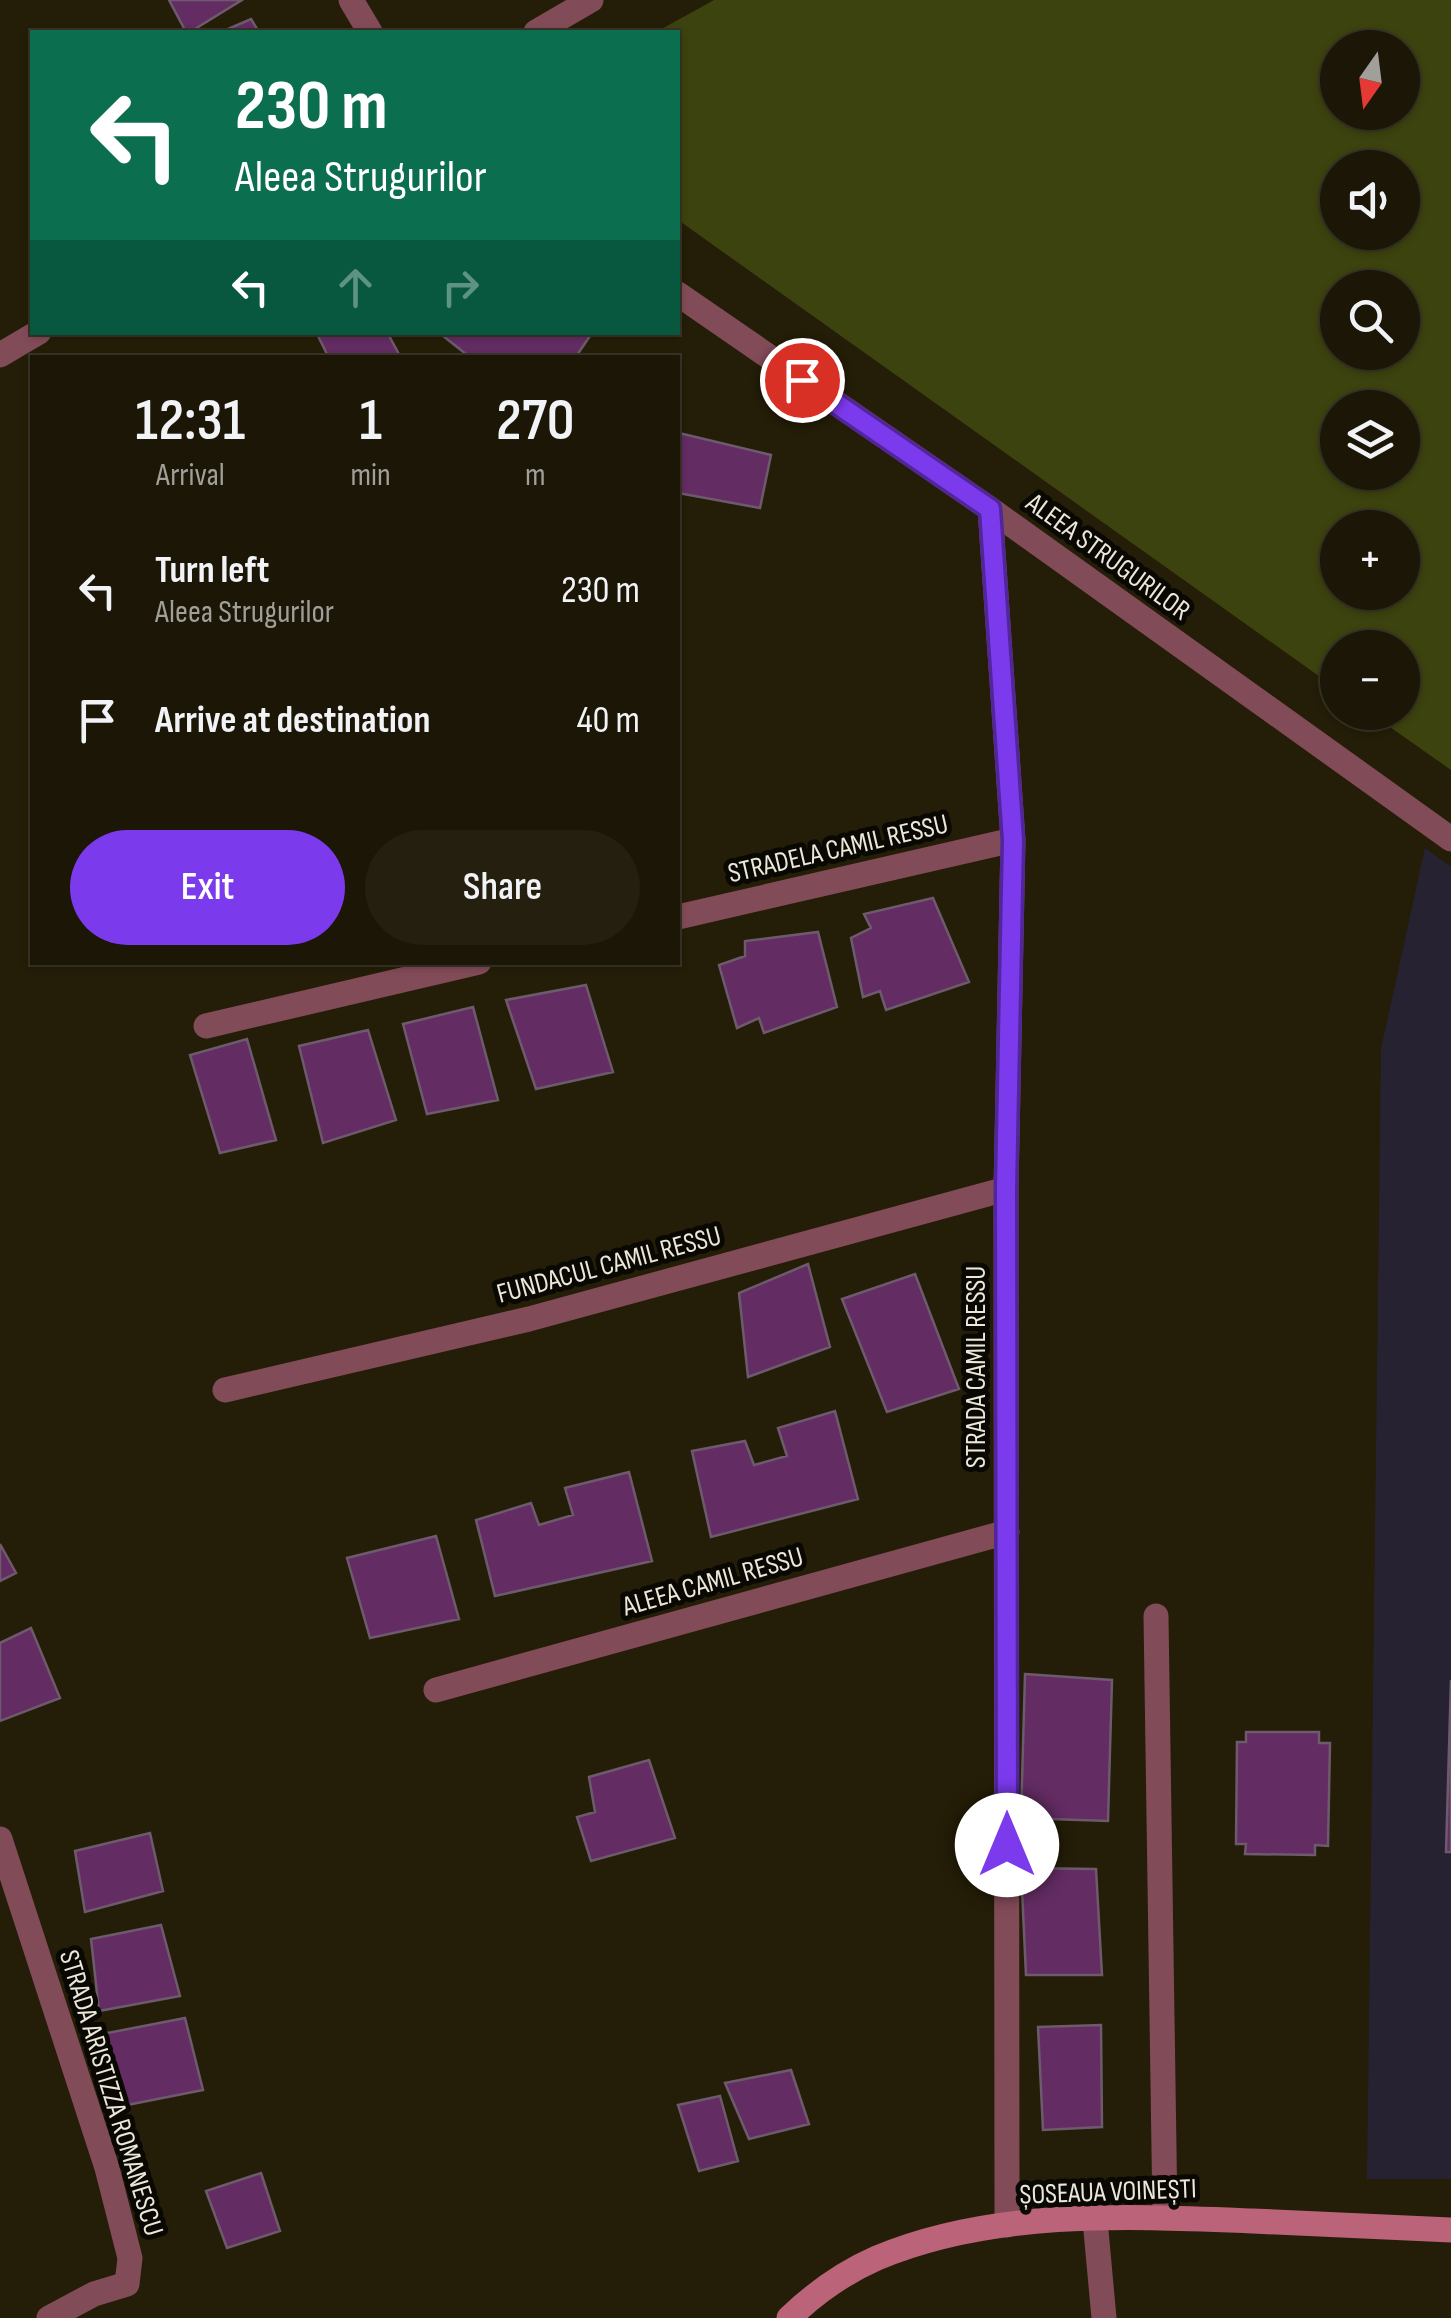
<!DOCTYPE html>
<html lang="en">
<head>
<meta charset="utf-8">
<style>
  body { margin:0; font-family:"Sofia Sans Condensed",sans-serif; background:#241f0f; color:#f1f3f6; height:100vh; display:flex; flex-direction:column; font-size:38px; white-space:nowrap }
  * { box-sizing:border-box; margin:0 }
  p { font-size:32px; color:#a09f9a }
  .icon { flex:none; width:55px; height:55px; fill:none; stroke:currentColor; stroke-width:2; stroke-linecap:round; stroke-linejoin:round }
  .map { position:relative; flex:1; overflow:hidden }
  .panel { position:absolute; left:30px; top:355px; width:650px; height:610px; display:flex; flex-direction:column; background:#1b1605; border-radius:0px; box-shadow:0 2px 8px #0004,0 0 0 2px #393527 }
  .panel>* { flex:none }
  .hud { position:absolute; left:30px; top:30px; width:650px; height:305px; border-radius:0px; box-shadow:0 2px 8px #0004,0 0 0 2px #393527; background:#0b6e4f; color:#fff; overflow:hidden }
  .needle { width:65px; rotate:194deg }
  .controls { position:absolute; left:1320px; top:30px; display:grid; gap:20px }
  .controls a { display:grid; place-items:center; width:100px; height:100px; border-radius:50%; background:#1b1605; box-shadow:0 2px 8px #0004,0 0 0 2px #393527; font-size:50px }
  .pin { position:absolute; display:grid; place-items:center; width:85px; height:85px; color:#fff; margin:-42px; border:5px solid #fff; border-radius:50%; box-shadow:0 2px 10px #0007 }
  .me { position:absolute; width:110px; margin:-55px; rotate:0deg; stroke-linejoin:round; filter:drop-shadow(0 0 8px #0008) }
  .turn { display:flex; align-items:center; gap:35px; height:210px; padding:0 40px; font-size:45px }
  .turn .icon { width:130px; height:130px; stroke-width:2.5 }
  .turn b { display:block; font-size:70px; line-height:85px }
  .lanes { display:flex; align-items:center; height:95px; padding:0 40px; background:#0003; justify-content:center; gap:50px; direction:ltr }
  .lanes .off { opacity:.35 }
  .eta { display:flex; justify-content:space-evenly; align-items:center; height:170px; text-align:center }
  .eta b { font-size:60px; font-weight:600; line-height:70px }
  .button { display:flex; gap:20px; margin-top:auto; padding:20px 40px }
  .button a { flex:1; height:115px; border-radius:60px; background:#7c3aed; color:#fff; font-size:40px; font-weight:600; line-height:115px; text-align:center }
  .button a+a { background:#241f0f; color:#f1f3f6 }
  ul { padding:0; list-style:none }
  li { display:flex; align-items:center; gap:30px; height:130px; padding:0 40px }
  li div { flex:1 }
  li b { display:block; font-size:38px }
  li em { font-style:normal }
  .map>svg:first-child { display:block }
  .commercial { fill:#272231 }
  .green { fill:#3c430e; fill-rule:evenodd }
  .building { fill:#632c63; stroke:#6d5a6c; stroke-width:2.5 }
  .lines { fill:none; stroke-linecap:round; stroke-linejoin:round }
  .minor { stroke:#824b58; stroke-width:25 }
  .secondary { stroke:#bb6378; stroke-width:25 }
  .route-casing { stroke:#51269a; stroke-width:25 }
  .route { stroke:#7c3aed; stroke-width:18 }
  .labels { text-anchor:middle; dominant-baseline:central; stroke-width:10; stroke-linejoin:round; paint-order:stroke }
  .street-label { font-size:28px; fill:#ebe7da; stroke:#0a0802 }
</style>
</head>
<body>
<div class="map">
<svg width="1451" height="2318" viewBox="0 0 1451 2318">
  <rect width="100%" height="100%" fill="#241d07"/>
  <!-- commercial -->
  <path class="commercial" d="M1425,848L1451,867V2179H1367L1381,1049Z"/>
  <!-- green -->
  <path class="green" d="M714,0H1451V770L1370,713L1402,712V648H1338L1337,689L678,220V32H656ZM1338,48H1402V112H1338ZM1338,168H1402V232H1338ZM1338,288H1402V352H1338ZM1338,408H1402V472H1338ZM1338,528H1402V592H1338Z"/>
  <!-- building -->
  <path class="building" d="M169,0H242L190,32H186Z
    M251,19L259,32H221Z
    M316,332H387L401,358H329Z
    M438,332H585L590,336L575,358H471Z
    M679,433L771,455L760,508L678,493Z
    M933,898L969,982L886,1010L880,991L863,997L851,938L871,928L864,914Z
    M818,932L837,1007L764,1033L759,1018L737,1028L719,965L745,956V941Z
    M586,985L613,1072L536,1089L506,1000Z
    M473,1007L498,1100L427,1114L403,1024Z
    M368,1030L396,1120L323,1143L299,1046Z
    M247,1039L276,1140L220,1153L190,1055Z
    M808,1264L830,1347L748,1377L739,1293Z
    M915,1274L959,1389L887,1412L842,1299Z
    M835,1411L858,1499L711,1537L692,1451L745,1441L754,1465L787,1456L778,1428Z
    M629,1472L652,1561L495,1596L476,1520L531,1503L539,1525L573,1515L565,1488Z
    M436,1536L459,1619L370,1638L347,1558Z
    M0,1544L16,1573L0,1581Z
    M31,1628L60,1698L0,1721V1643Z
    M1025,1674L1112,1680L1108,1821L1021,1818Z
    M1451,1680V1852H1446Z
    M1246,1732H1319V1743H1330L1328,1846L1315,1845V1855L1245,1854L1246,1844H1236L1237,1742H1246Z
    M649,1760L675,1838L591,1861L577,1817L595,1812L589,1777Z
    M150,1833L163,1891L85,1912L75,1851Z
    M1021,1868L1096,1869L1102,1975H1026Z
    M161,1925L180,1996L99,2011L91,1939Z
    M185,2018L203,2090L127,2105L121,2087L102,2090L87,2037Z
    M1101,2025L1102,2127L1043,2130L1038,2027Z
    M791,2070L809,2124L749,2139L725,2083Z
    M720,2096L738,2161L699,2171L678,2105Z
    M261,2173L280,2231L227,2248L206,2191Z"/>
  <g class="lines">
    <!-- minor -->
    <path class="minor" d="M351,0L370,32
      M536,32L591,0
      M678,294L990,509L1451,839
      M0,355L39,332
      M990,509L1013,840L1006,1189L1007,2225
      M678,917L1013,840
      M206,1026L479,962
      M225,1390L529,1319L1006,1189
      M1156,1616L1165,2217
      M436,1690L1007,1532
      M0,1839L107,2168L130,2258L127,2284L94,2294L49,2318
      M1095,2220L1104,2318"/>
    <!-- secondary -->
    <path class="secondary" d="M789,2318C814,2294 845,2272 877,2258C993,2209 1130,2216 1253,2221C1319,2224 1385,2227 1451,2230"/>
  </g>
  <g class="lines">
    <defs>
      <path id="route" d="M802,380L990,509L1013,840L1006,1189L1007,1845"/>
    </defs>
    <!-- route casing -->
    <use href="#route" class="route-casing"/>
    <!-- route -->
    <use href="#route" class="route"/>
  </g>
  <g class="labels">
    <!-- street labels -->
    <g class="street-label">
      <text transform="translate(1108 557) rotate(36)">ALEEA STRUGURILOR</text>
      <text transform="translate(838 849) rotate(-13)">STRADELA CAMIL RESSU</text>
      <text transform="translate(609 1265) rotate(-15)">FUNDACUL CAMIL RESSU</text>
      <text transform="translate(976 1367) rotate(-90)">STRADA CAMIL RESSU</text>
      <text transform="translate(713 1582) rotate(-16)">ALEEA CAMIL RESSU</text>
      <text transform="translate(111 2093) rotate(73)">STRADA ARISTIZZA ROMANESCU</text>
      <text transform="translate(1108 2192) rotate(-2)">ȘOSEAUA VOINEȘTI</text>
    </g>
  </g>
</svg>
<div class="controls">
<a><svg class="needle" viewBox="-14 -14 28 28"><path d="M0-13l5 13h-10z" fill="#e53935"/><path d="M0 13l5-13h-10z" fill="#a09f9a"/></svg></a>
<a><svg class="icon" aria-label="sound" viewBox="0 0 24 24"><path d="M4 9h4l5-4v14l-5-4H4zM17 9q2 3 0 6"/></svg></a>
<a><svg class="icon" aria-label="search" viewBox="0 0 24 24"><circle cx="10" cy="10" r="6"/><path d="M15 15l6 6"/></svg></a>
<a><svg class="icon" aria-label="layers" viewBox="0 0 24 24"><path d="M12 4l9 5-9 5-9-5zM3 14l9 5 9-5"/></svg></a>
<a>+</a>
<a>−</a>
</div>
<div class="pin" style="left:802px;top:380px;background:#d93025"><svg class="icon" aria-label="arrive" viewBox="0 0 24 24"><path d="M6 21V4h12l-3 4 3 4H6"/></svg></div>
<svg class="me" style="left:1007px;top:1845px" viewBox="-20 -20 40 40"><circle r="19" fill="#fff"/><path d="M0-13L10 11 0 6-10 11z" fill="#7c3aed"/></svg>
<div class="hud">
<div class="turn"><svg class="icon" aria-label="left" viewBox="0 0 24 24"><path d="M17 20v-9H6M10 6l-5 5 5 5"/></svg><div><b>230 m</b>Aleea Strugurilor</div></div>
<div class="lanes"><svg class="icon" aria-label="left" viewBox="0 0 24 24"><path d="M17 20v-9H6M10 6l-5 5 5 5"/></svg><svg class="icon off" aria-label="ahead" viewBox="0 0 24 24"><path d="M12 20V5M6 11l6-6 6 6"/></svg><svg class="icon off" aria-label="right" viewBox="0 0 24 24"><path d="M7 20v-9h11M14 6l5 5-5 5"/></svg></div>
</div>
<section class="panel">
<div class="eta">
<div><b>12:31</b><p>Arrival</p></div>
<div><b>1</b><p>min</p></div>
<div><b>270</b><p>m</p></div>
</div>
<ul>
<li><svg class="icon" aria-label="left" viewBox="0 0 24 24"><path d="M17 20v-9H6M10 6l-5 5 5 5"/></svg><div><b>Turn left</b><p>Aleea Strugurilor</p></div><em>230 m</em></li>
<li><svg class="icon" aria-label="arrive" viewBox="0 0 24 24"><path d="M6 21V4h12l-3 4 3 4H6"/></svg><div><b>Arrive at destination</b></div><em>40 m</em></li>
</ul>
<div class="button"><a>Exit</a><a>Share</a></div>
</section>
</div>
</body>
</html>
